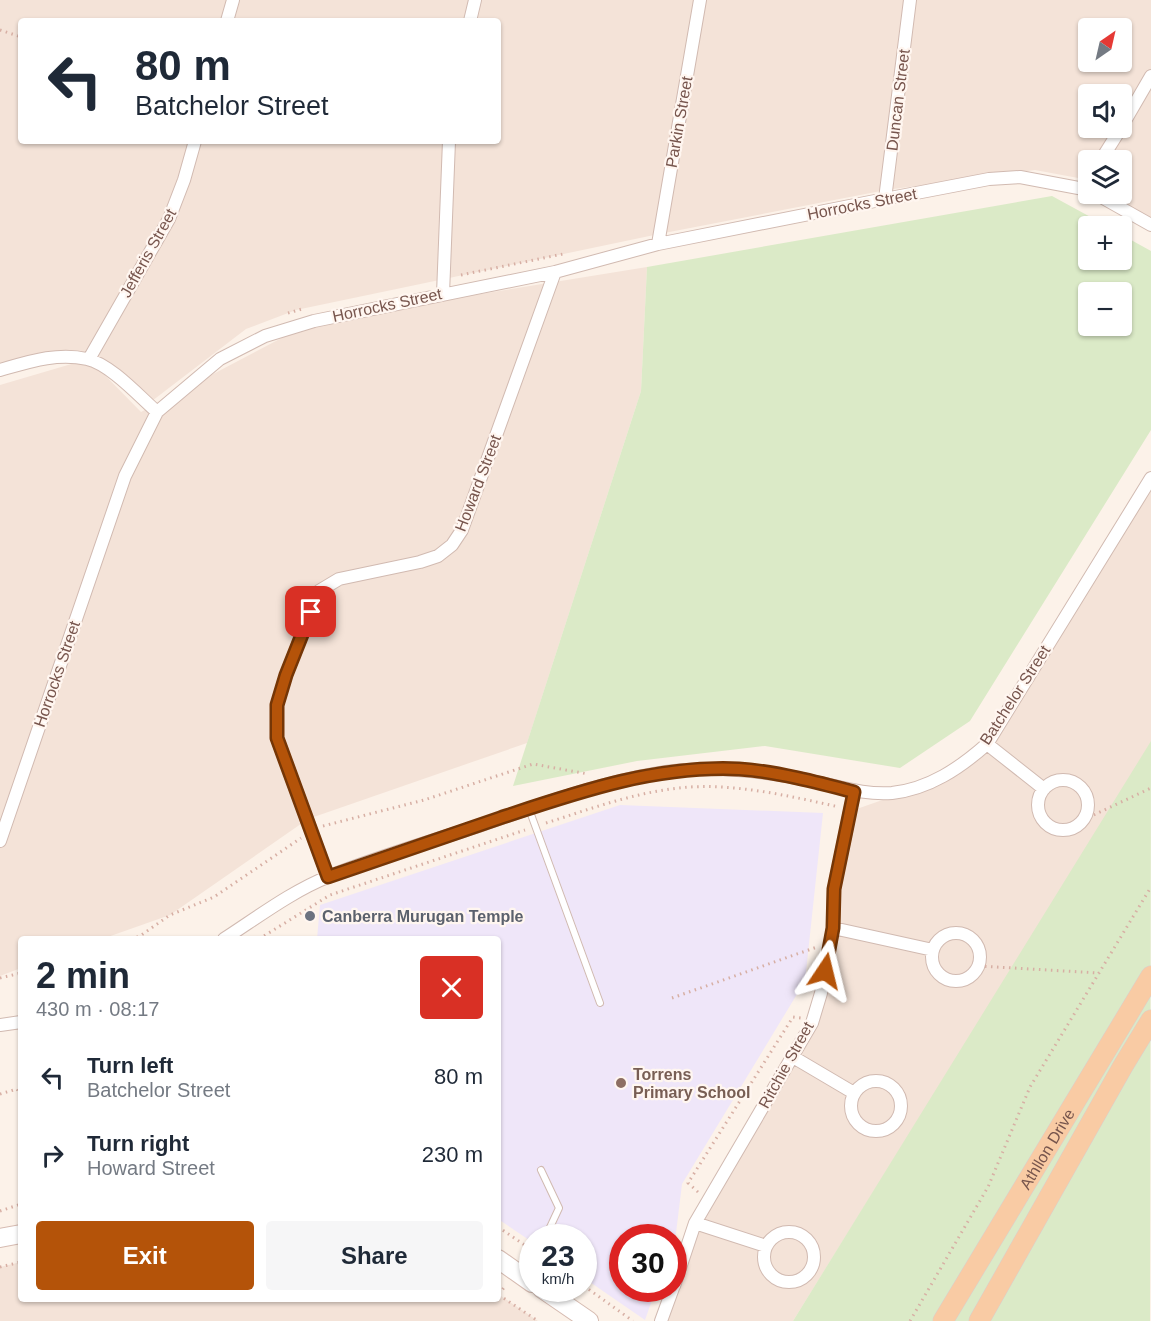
<!DOCTYPE html>
<html lang="en">
<head>
<meta charset="utf-8">
<style>
  body { margin:0; font-family:Helvetica,sans-serif; background:#f6f6f7; color:#1f2937; height:100vh; display:flex; flex-direction:column; font-size:22px; white-space:nowrap }
  * { box-sizing:border-box; margin:0 }
  p { font-size:20px; color:#747a83 }
  .icon { flex:none; width:33px; height:33px; fill:none; stroke:currentColor; stroke-width:2; stroke-linecap:round; stroke-linejoin:round }
  .map { position:relative; flex:1; overflow:hidden }
  .details { position:absolute; left:18px; top:936px; width:483px; height:366px; display:flex; flex-direction:column; background:#fff; border-radius:6px; box-shadow:0 2px 4px #0004 }
  .details>* { flex:none }
  .guide { position:absolute; left:18px; top:18px; width:483px; height:126px; border-radius:6px; box-shadow:0 2px 4px #0004; background:#fff; color:#1f2937; overflow:hidden }
  .needle { width:39px; rotate:34deg }
  .fabs { position:absolute; left:1078px; top:18px; display:grid; gap:12px }
  .fabs a { display:grid; place-items:center; width:54px; height:54px; border-radius:6px; background:#fff; box-shadow:0 2px 4px #0004; font-size:30px }
  .speed { position:absolute; left:519px; top:1224px; display:flex; gap:12px; font-size:30px; font-weight:700; text-align:center }
  .speed>* { display:grid; place-content:center; width:78px; height:78px; border-radius:50%; background:#fff; box-shadow:0 2px 4px #0004; line-height:1 }
  .speed small { font-size:15px; font-weight:400 }
  .speed .limit { border:9px solid #d22; background:#fff; color:#111 }
  .pin { position:absolute; display:grid; place-items:center; width:51px; height:51px; color:#fff; margin:-26px; border-radius:12px; box-shadow:0 3px 9px #0006 }
  .me { position:absolute; width:66px; margin:-33px; rotate:10deg; stroke-linejoin:round; filter:drop-shadow(0 0 4px #0008) }
  .turn { display:flex; align-items:center; gap:21px; height:126px; padding:0 18px; font-size:27px }
  .turn .icon { width:78px; height:78px; stroke-width:2.5 }
  .turn b { display:block; font-size:42px; line-height:51px }
  .round { display:grid; place-items:center; flex:none; width:63px; height:63px; border-radius:6px; background:#f6f6f7 }
  .summary { display:flex; align-items:center; justify-content:space-between; height:102px; padding:0 18px }
  h1 { font-size:36px; font-weight:800; line-height:45px }
  .cta { display:flex; gap:12px; margin-top:auto; padding:12px 18px }
  .cta a { flex:1; height:69px; border-radius:6px; background:#b45309; color:#fff; font-size:24px; font-weight:800; line-height:69px; text-align:center }
  .cta a+a { background:#f6f6f7; color:#1f2937 }
  ul { padding:0; list-style:none }
  li { display:flex; align-items:center; gap:18px; height:78px; padding:0 18px }
  li div { flex:1 }
  li b { display:block; font-size:22px }
  li em { font-style:normal }
  .map>svg:first-child { display:block }
  .residential { fill:#f4e3d8; fill-rule:evenodd }
  .education { fill:#efe6f9 }
  .green { fill:#dbeac7; fill-rule:evenodd }
  .lines { fill:none; stroke-linecap:round; stroke-linejoin:round }
  .lane-casing { stroke:#d1bab1; stroke-width:8 }
  .street-casing { stroke:#d1bab1; stroke-width:14 }
  .secondary-casing { stroke:#d6bbb1; stroke-width:20 }
  .primary-casing { stroke:#d9cfcd; stroke-width:21 }
  .path { stroke:#d7afa4; stroke-width:3; stroke-dasharray:1.5 4.5; stroke-linecap:butt }
  .lane { stroke:#fff; stroke-width:6 }
  .street { stroke:#fff; stroke-width:12 }
  .secondary { stroke:#fff; stroke-width:18 }
  .primary { stroke:#f9cba4; stroke-width:20 }
  .route-casing { stroke:#753606; stroke-width:15 }
  .route { stroke:#b45309; stroke-width:10 }
  .worship-dot { fill:#6b7280; stroke:#fff6f0; stroke-width:2 }
  .education-dot { fill:#8d6e63; stroke:#fff6f0; stroke-width:2 }
  .labels { text-anchor:middle; dominant-baseline:central; stroke-width:4.5; stroke-linejoin:round; paint-order:stroke }
  .street-label { font-size:16px; fill:#77554d; stroke:#fff6f0 }
  .worship-label { font-size:16px; font-weight:bold; fill:#5b616d; stroke:#fff6f0; text-anchor:start }
  .education-label { font-size:16px; font-weight:bold; fill:#785e54; stroke:#fff6f0; text-anchor:start }
</style>
</head>
<body>
<div class="map">
<svg width="1151" height="1321" viewBox="0 0 1151 1321">
  <rect width="100%" height="100%" fill="#fcf2e9"/>
  <!-- residential -->
  <path class="residential" d="M0,0H1151V221L1109,194H1122V160H1089V180L1035,170L886,190L659,234L296,310L246,329L148,404L93,363L141,412L314,321L647,267L641,391L527,743L308,819L170,915L102,939H21V968L0,976V385L85,360H33L0,372ZM21,21H498V141H21ZM1089,28H1122V62H1089ZM1089,94H1122V128H1089Z
    M1151,478V745L793,1321H660L695,1223L812,1022L851,811L931,783L987,744Z
    M21,1262V1299H498V1294L538,1321H0V1267Z"/>
  <!-- education -->
  <path class="education" d="M620,805L823,813L805,981L682,1184L676,1233L674,1240V1238H622V1288L656,1289L645,1320L584,1278V1238H532V1242L498,1219V939H317L320,905Z"/>
  <!-- green -->
  <path class="green" d="M1052,196L1107,226H1089V260H1122V235L1151,251V430L970,721L900,768L765,746L637,761L513,786L641,391L647,267ZM1089,292H1122V326H1089Z
    M1151,741L1150,1321H793Z"/>
  <g class="lines">
    <defs>
      <path id="lane" d="M529,809L600,1003
        M541,1170L559,1208L545,1238
        M527,1275L532,1263"/>
      <path id="street" d="M227,21L233,0
        M470,21L475,0
        M1122,126L1151,76
        M1101,160L1121,128
        M1096,194L1151,225
        M885,199L910,0
        M658,244L700,0
        M443,294L449,141
        M89,359L169,219L184,180L195,141
        M0,370C28,362 57,352 87,359C110,364 139,396 157,412
        M987,744L1044,789
        M1038 805a25 25 0 1 1 50 0a25 25 0 1 1-50 0Z
        M0,841L125,476L157,412L220,359L265,336L314,321L555,272L658,244L885,199L989,179L1020,177L1089,190
        M328,877L277,738V705L286,675L319,591L339,579L420,562L438,556L452,545L462,530L555,272
        M833,928L933,950
        M932 957a24 24 0 1 1 48 0a24 24 0 1 1-48 0Z
        M224,939C258,917 292,891 330,876C380,856 433,841 484,824C540,805 596,784 654,774C708,764 763,770 816,782C841,787 865,795 892,793C929,789 960,768 987,744L1151,478
        M0,1025L21,1022
        M793,1057L854,1093
        M851 1106a25 25 0 1 1 50 0a25 25 0 1 1-50 0Z
        M695,1223L766,1246
        M764 1257a25 25 0 1 1 50 0a25 25 0 1 1-50 0Z
        M674,1286L695,1223L812,1023L821,993L833,928L834,889L854,792
        M661,1321L673,1288"/>
      <path id="secondary" d="M0,1238L21,1234
        M498,1259L532,1283
        M541,1288L589,1321"/>
      <g id="primary">
        <path id="s1" d="M943,1321L1151,976"/>
        <path d="M979,1321L1123,1066L1151,1020"/>
      </g>
    </defs>
    <!-- lane casing -->
    <use href="#lane" class="lane-casing"/>
    <!-- street casing -->
    <use href="#street" class="street-casing"/>
    <!-- secondary casing -->
    <use href="#secondary" class="secondary-casing"/>
    <!-- primary casing -->
    <use href="#primary" class="primary-casing"/>
    <!-- path -->
    <path class="path" d="M0,30L21,37
      M461,275L563,254
      M288,313L302,309
      M1083,820L1151,788
      M546,823C590,809 633,793 679,788C730,782 790,796 839,807
      M323,826L424,800L533,764L588,774
      M131,939L140,936L170,915L214,897L301,838
      M259,939L330,895L525,830
      M979,966L1099,973
      M0,978L21,973
      M672,998L817,947
      M0,1094L17,1089L21,1096
      M698,1192L688,1183L793,1017L801,1018
      M0,1211L21,1204
      M498,1227L532,1250
      M0,1267L21,1262
      M584,1286L633,1321
      M499,1294L506,1285
      M499,1295L538,1321
      M910,1321L988,1187L1030,1087L1151,887"/>
    <!-- lane -->
    <use href="#lane" class="lane"/>
    <!-- street -->
    <use href="#street" class="street"/>
    <!-- secondary -->
    <use href="#secondary" class="secondary"/>
    <!-- primary -->
    <use href="#primary" class="primary"/>
  </g>
  <g class="lines">
    <defs>
      <path id="route" d="M311,612L286,675L277,705V738L328,877C386,857 443,837 500,818C578,792 656,765 739,769C774,771 820,783 854,792L834,889L833,928L825,971"/>
    </defs>
    <!-- route casing -->
    <use href="#route" class="route-casing"/>
    <!-- route -->
    <use href="#route" class="route"/>
  </g>
  <!-- markers -->
  <circle class="worship-dot" cx="310" cy="916" r="6"/>
  <circle class="education-dot" cx="621" cy="1083" r="6"/>
  <g class="labels">
    <!-- street labels -->
    <g class="street-label">
      <text transform="translate(898 100) rotate(-83)">Duncan Street</text>
      <text transform="translate(679 122) rotate(-80)">Parkin Street</text>
      <text transform="translate(862 204) rotate(-11)">Horrocks Street</text>
      <text transform="translate(148 253) rotate(-61)">Jefferis Street</text>
      <text transform="translate(387 305) rotate(-12)">Horrocks Street</text>
      <text transform="translate(478 483) rotate(-69)">Howard Street</text>
      <text transform="translate(57 674) rotate(-71)">Horrocks Street</text>
      <text transform="translate(1015 695) rotate(-57)">Batchelor Street</text>
      <text transform="translate(786 1065) rotate(-61)">Ritchie Street</text>
      <text stroke="none"><textPath href="#s1" startOffset="201">Athllon Drive</textPath></text>
    </g>
    <!-- worship labels -->
    <g class="worship-label">
      <text x="322" y="916">Canberra Murugan Temple</text>
    </g>
    <!-- education labels -->
    <g class="education-label">
      <text x="633" y="1074">Torrens<tspan x="633" dy="18">Primary School</tspan></text>
    </g>
  </g>
</svg>
<div class="fabs">
<a><svg class="needle" viewBox="-14 -14 28 28"><path d="M0-13l5 13h-10z" fill="#e53935"/><path d="M0 13l5-13h-10z" fill="#747a83"/></svg></a>
<a><svg class="icon" aria-label="sound" viewBox="0 0 24 24"><path d="M4 9h4l5-4v14l-5-4H4zM17 9q2 3 0 6"/></svg></a>
<a><svg class="icon" aria-label="layers" viewBox="0 0 24 24"><path d="M12 4l9 5-9 5-9-5zM3 14l9 5 9-5"/></svg></a>
<a>+</a>
<a>−</a>
</div>
<div class="speed"><div>23<small>km/h</small></div><div class="limit">30</div></div>
<div class="pin" style="left:311px;top:612px;background:#d93025"><svg class="icon" aria-label="arrive" viewBox="0 0 24 24"><path d="M6 21V4h12l-3 4 3 4H6"/></svg></div>
<svg class="me" style="left:825px;top:971px" viewBox="-20 -20 40 40"><path d="M0-17L14 15 0 8-14 15z" fill="#b45309" stroke="#fff" stroke-width="4"/></svg>
<div class="guide">
<div class="turn"><svg class="icon" aria-label="left" viewBox="0 0 24 24"><path d="M17 20v-9H6M10 6l-5 5 5 5"/></svg><div><b>80 m</b>Batchelor Street</div></div>
</div>
<section class="details">
<div class="summary"><div><h1>2 min</h1><p>430 m · 08:17</p></div><a class="round" style="background:#d93025;color:#fff"><svg class="icon" aria-label="close" viewBox="0 0 24 24"><path d="M6 6l12 12M18 6L6 18"/></svg></a></div>
<ul>
<li><svg class="icon" aria-label="left" viewBox="0 0 24 24"><path d="M17 20v-9H6M10 6l-5 5 5 5"/></svg><div><b>Turn left</b><p>Batchelor Street</p></div><em>80 m</em></li>
<li><svg class="icon" aria-label="right" viewBox="0 0 24 24"><path d="M7 20v-9h11M14 6l5 5-5 5"/></svg><div><b>Turn right</b><p>Howard Street</p></div><em>230 m</em></li>
</ul>
<div class="cta"><a>Exit</a><a>Share</a></div>
</section>
</div>
</body>
</html>
